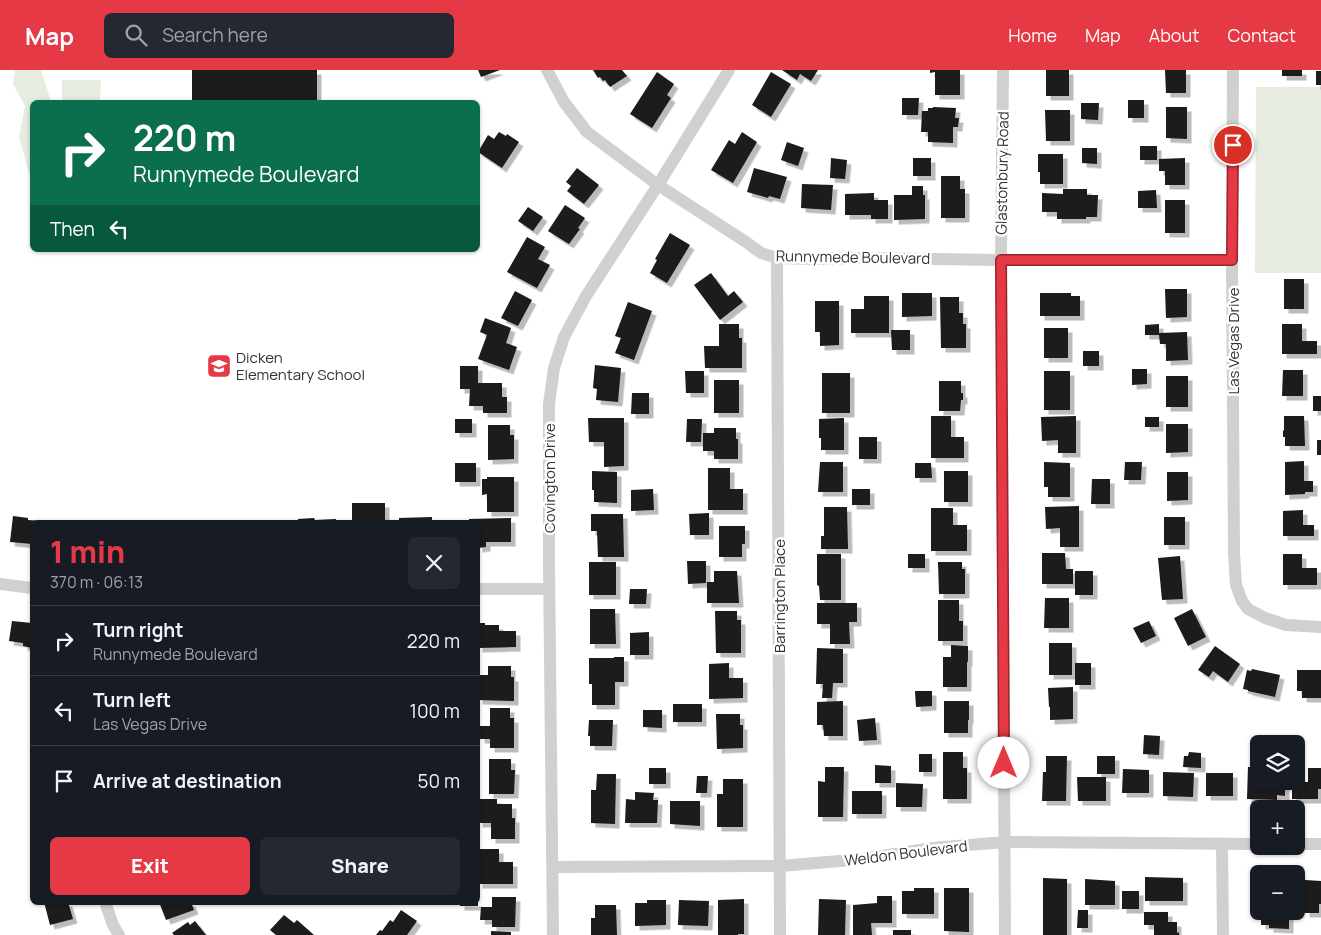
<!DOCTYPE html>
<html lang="en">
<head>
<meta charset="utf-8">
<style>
  body { margin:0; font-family:Manrope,sans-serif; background:#242831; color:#f1f3f6; height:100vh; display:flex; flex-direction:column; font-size:19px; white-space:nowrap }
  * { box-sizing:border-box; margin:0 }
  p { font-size:16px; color:#9ea1a6 }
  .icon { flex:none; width:28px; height:28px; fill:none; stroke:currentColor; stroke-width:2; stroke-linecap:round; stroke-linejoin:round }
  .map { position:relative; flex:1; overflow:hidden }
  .details { position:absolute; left:30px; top:450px; width:450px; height:385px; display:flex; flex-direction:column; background:#171b24; border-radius:8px; box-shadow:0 1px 4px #0004 }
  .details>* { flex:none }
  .hud { position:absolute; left:30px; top:30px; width:450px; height:152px; border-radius:8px; box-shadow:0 1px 4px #0004; background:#0b6e4f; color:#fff; overflow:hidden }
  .fabs { position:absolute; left:1250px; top:665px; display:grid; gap:10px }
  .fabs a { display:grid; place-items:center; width:55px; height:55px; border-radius:8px; background:#171b24; box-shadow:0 1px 4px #0004; font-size:25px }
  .pin { position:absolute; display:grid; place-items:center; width:42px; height:42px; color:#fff; margin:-21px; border:2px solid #fff; border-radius:50%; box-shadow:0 1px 5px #0007 }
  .me { position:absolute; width:55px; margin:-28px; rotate:0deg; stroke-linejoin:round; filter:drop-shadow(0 0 4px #0008) }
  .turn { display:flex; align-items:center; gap:18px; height:105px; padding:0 20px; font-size:22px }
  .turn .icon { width:65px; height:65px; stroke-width:2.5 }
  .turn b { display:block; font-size:35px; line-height:42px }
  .then { display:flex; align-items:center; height:48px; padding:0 20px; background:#0003; gap:10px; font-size:19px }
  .round { display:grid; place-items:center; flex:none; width:52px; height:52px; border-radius:8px; background:#242831 }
  .overview { display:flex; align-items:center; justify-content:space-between; height:85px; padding:0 20px }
  h1 { font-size:30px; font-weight:800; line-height:38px; color:#e63946 }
  .button { display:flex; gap:10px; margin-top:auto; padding:10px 20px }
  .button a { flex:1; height:58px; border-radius:8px; background:#e63946; color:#fff; font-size:20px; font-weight:800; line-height:58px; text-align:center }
  .button a+a { background:#242831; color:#f1f3f6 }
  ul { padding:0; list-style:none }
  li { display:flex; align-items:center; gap:15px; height:70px; padding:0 20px; border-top:1px solid #363941 }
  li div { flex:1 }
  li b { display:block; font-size:19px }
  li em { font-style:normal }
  header { display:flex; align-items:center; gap:30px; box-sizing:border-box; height:70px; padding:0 25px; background:#e63946; color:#fff }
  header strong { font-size:24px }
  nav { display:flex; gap:28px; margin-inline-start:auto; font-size:18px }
  .search { width:350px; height:45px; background:#242831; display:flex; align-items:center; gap:12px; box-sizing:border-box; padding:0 18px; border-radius:8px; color:#9ea1a6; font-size:19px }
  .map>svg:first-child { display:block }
  .green { fill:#e6ecdf }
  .building { fill:#1a1a1a; filter:url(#shadow) }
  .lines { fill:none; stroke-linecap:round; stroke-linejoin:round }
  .minor { stroke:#d0d0d0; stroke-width:12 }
  .route-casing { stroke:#96252e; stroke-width:12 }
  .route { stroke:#e63946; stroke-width:9 }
  .labels { text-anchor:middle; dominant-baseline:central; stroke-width:5; stroke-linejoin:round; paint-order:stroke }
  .street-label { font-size:15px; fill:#333; stroke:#fff }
  .poi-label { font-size:15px; fill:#333; stroke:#fff; text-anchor:start }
</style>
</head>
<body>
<header>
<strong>Map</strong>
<div class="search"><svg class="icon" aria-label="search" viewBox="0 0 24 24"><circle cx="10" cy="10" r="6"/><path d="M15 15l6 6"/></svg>Search here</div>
<nav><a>Home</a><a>Map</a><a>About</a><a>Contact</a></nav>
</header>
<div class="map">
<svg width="1321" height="865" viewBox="0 0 1321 865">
  <defs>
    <filter id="shadow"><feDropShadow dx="4.5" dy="4.5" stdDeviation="0" flood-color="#0004"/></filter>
  </defs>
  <rect width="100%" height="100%" fill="#fff"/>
  <!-- green -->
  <path class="green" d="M15,0H41L51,32H32V105L29,103L19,67L25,36L13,14Z
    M62,10H101L100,32H62Z
    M1256,17H1321V203H1255Z"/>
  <!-- building -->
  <path class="building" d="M192,0H317V32H192Z
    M478,0H500L481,7Z
    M593,0H622L627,6L610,17L605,10L603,11L600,7L598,8Z
    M782,0H818L811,11L800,4L797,10Z
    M930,0H960V25H935V2L930,3Z
    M1046,0H1069V26H1046Z
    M1165,0H1186V23H1166Z
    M1282,0H1302V6H1282Z
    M1316,1H1321V15H1316Z
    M657,2L674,14L667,25L671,28L652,58L630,44Z
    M771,2L791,14L771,47L752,35Z
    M902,28H919L918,45H902Z
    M1128,30H1144V48H1128Z
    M1081,33H1099L1098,50L1081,49Z
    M933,37L956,38L955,48H959L958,57H953V73L928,72V62H921L922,41H928V38H933Z
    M1166,37H1187V69L1166,68Z
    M1045,40H1070V71H1046Z
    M499,62L506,66L507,64L519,72L502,98L478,82L488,65L494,69Z
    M742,62L757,72L733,113L711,100L729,70L735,74Z
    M787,72L804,78L798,96L781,90Z
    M1140,76H1157V90H1140Z
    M1082,78H1097V94L1082,93Z
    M1038,84H1063V114H1040V102H1038Z
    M831,88L847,90L845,109L830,108Z
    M913,88H931V106H913Z
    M1185,88V115H1165V101H1159V89Z
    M577,98L599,115L584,134L567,121L571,116L566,112Z
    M754,98L787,107L780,129L769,126L768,128L747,122Z
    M941,106H960V119H965V148H941Z
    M802,114L833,115L831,140L801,138Z
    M912,116H923V125H925V149L894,150V125H912Z
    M1063,119H1087V125H1098L1097,147H1086V149H1057V142H1042V123L1063,124Z
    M1156,120L1157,138H1138V121Z
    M874,123V130H888V149H871V145H845V124Z
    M1165,130H1185V163H1165Z
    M565,135L585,148L578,158L580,159L569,174L548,161Z
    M528,137L543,147L533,161L518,151Z
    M670,163L690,175L667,213L650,203L657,190L655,189Z
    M527,167L545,177L538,189L550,195L537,218L507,202Z
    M711,203L728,226L734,221L743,232L720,250L694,215Z
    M1284,209H1304V239H1284Z
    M1165,219H1187V247L1166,248Z
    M515,221L532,230L518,256L501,248Z
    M902,223H932V246L902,247Z
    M1040,223H1071V226H1080V246H1040Z
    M864,226H889V263H851V239H864Z
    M940,227H959V243H963V254H966V278H941Z
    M815,231H839V275L820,276V262H815Z
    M628,232L652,241L634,290L615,283L621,268L615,266Z
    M485,248L511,258L506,273L517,277L509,300L478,289L487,265L480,262Z
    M719,254H739V268H742V298H705L704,276H719Z
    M1159,254V263L1187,262L1188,290L1166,291V274H1160L1159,265H1145V255Z
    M1282,254H1302V271H1317V284H1282Z
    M1044,258H1068V288H1044Z
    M891,260H910V280H892Z
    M1083,281H1099V296H1083Z
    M595,295L621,298L618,332L596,330L597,319L593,318Z
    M460,296H478V313H502V327H507V343H483V336H469L470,319H460Z
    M1132,299H1147V314L1132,315Z
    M1283,300H1303V326H1282Z
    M685,301H704V323H686Z
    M1044,301H1070V340H1044Z
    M822,303H850V343H822Z
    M1166,306H1188V337H1166Z
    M714,310H739V343H714Z
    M939,311H961V323H963V330H961L960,341H939Z
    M632,323H649V344H631Z
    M1313,326H1321V341H1313Z
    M931,346H951V367H964V388H931Z
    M1076,346V383H1058V370L1042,371L1041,347Z
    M1284,346H1304L1305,376H1285V367H1283V360L1284,361Z
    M1145,347H1159V357H1145Z
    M588,348H624V396L604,397V372H589Z
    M844,348V380H821V368H819V349Z
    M455,349H472V363H455Z
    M687,349H702L701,372H686Z
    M1166,354H1188V382L1166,383Z
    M488,355H510V365H514V389L488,390Z
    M714,358H736V369H738V389H714V381H703V363H714Z
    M859,367H877V389H859Z
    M1317,370H1321V385H1317Z
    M1304,391V411H1313V422H1305V424L1285,425V392Z
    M820,392H843V422H818Z
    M1044,392L1070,393V427H1048V417H1044Z
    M1125,392H1142L1141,410H1124Z
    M455,393H476V412H455Z
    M915,393H931L932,408H915Z
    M708,398H730V419H743V440H708Z
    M592,401L617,402V433L594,432V420H592Z
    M944,401H968V432H944Z
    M1167,402H1188V430L1167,431Z
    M487,407H514V442H487V424L482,425V409H487Z
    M1092,409H1110V434H1091Z
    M653,419L654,440L631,441V420Z
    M852,419H870V435H852Z
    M352,433H385V452H352Z
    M1079,436V477H1060V458L1046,459L1045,437Z
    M824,437H847L848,479H821V466H824Z
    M931,438H953V455H967V481H931Z
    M1303,440V455H1314V466H1283V441Z
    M709,443V465H690L689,444Z
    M591,444H623L624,487H598L597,461H591Z
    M13,446L28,448V450L44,451V452H32V474L10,472Z
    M432,447V452H399V448Z
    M1164,447H1185V475H1164Z
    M314,448L315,450L336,449V452H298V449Z
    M511,448V472H486V477L478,478V452H469V449Z
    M719,456H745V474H742V487H719Z
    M1042,483H1065L1066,499H1073V514H1042Z
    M817,484H841V530H820L819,516L817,515Z
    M908,484H925V498H908Z
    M1283,484H1302V498H1317V515H1283Z
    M1180,486L1183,529L1162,530L1158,488Z
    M687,491H706V513L688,514Z
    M589,492H616V525H589Z
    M938,492H962V499H965V524H939Z
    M714,501H737L739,533H707V512H714Z
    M1075,501H1093V525H1075Z
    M630,519H647L646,534H629Z
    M1045,528H1069V558H1044Z
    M938,530H959V551H963V571H938Z
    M817,533H857V552H849L850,574H830V554H817Z
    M590,539H615L616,574H590Z
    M1192,539L1206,567L1188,576L1174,548Z
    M715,541H737V550H741V583H716Z
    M12,551L32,553V578L23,576V573L9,571Z
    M1149,551L1156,566L1141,573L1133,558Z
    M478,553H485V555H499V561H516V577L478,578Z
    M649,562V585H630V563Z
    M1049,573H1072V605H1049Z
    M951,575L968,576V591L967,593V617H943V587H951Z
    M1215,576L1240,594L1228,612L1213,601L1209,607L1198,600Z
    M817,578L843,579V613H833L832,628H822L823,614H816Z
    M614,587H624V612H615V635H592V614H589V588H614Z
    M729,593V608H743V628L709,629V594Z
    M1075,593H1091V615H1075Z
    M488,596H511V607H514V631L478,630V605H488Z
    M1252,599L1280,605L1275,627L1248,621V620L1243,619L1247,600L1251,601Z
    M1297,600H1321V628H1302V621H1297Z
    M1073,617V649L1050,650V637H1049L1048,618Z
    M915,621H932V636L916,637Z
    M843,631V666H824L823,655H817V632Z
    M944,631H969V650H968V663H944Z
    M673,634H702V652H673Z
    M490,638H510V648H514V678H490V669H480V656H490Z
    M643,640H662V658L643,657Z
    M716,644H740V655H743V678L717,679Z
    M875,648L877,670L859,671L857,650Z
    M589,650H613L612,676H590V666H588Z
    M1144,665L1160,666L1159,685L1143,684Z
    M943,682H963V698H967V729H943Z
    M1189,682L1201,683V698L1183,697L1184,686H1188Z
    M919,684H932V702H919Z
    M1046,686H1067L1066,731H1042L1043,702H1046Z
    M1097,686H1115V704H1097Z
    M489,689H511V700H515L514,724H489Z
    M875,695L891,696V713H875Z
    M825,697H844L843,747H818V711L825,712Z
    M1248,697H1259V711H1285V726L1277,725V730L1247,729Z
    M649,698H666V714H649Z
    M1308,698H1321V719H1318V729H1292V712H1308Z
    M1123,699L1149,700V723H1122Z
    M1163,702L1194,703L1193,727L1163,726Z
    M1206,703H1233V726H1206Z
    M597,704H616L615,754L591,753V720H596Z
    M697,706H708L707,723H696Z
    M1077,707H1106V731H1078Z
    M723,709H743V757H717V724H723Z
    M896,713L923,714L922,737H896Z
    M852,721H882V744H852Z
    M635,722L654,723L653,730H658L657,753H625L626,729L635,730Z
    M478,729H497V734H512V748H515V769H491V753H478Z
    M670,731H700V756L670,754Z
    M478,779H499V792H513V814H478Z
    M1145,807L1183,808V831H1145Z
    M1043,808L1067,809V865H1043Z
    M1085,809L1115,811V835H1085Z
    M1305,810L1321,811V834H1319V843H1305Z
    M914,818H934V844H902V821H914Z
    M944,818H969V862L944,861Z
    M1122,821H1139V839H1122Z
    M877,826H892V853H871L872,865H853V835L877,833Z
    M492,827H516L515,857H492V850H480L481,837H492Z
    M744,829V864H738V865H718V830Z
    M819,829L846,830L845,865H818Z
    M647,830H666V855L635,856V833H647Z
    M679,830L709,831L708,856L678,855Z
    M44,832H68L73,849L50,855Z
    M159,832H191L194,840L166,850Z
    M460,832H478V836H460Z
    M595,835H616L617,865H591V848H595Z
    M401,840L417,851L407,865H376L380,860L382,861L390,850L393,852Z
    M1078,840H1088V858H1077Z
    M1261,841H1289V859L1269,858V855H1261Z
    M1144,842H1168V852H1177V863L1179,862V865H1154V855H1144Z
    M284,845L294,853L297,850L314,865H276L270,860Z
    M195,851L206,865H174L172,863L188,852L190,855Z
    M893,860H911V865H893Z
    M491,861L511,862V865H491Z"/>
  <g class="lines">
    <!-- minor -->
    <path class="minor" d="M547,0L564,32L587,62L658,115L746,172L761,183L777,188L814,189L863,188L1001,190H1232
      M1003,0L1001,190L1005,865
      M1233,0L1232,190L1234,483L1236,515L1242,531L1248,539L1265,548L1286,555L1321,557
      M777,188L780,865
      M0,514L32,518
      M478,519H549
      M1222,774L1223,865
      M1296,774H1321
      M553,797L780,796L864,789L932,778L1005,772L1259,774
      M105,832L113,855L119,865
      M553,865L549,495V334L554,298L564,267L586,226L658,115L729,0"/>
  </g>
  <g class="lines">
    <defs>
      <path id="route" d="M1004,693L1001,190H1232L1233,75"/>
    </defs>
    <!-- route casing -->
    <use href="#route" class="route-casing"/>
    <!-- route -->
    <use href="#route" class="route"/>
  </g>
  <!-- icons -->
  <defs>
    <symbol id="school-square" viewBox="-11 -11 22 22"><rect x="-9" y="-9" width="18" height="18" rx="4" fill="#e63946" stroke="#fff"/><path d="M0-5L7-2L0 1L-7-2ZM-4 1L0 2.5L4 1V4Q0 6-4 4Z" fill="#fff"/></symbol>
  </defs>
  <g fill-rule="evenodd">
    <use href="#school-square" x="205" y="282" width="28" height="28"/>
  </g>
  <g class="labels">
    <!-- street labels -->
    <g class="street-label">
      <text transform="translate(1002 103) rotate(-89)">Glastonbury Road</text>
      <text transform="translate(853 187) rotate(1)">Runnymede Boulevard</text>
      <text transform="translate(1233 271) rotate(-90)">Las Vegas Drive</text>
      <text transform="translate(549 408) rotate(-90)">Covington Drive</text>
      <text transform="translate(779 526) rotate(-90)">Barrington Place</text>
      <text transform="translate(906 783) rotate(-7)">Weldon Boulevard</text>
    </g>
    <!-- poi labels -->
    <g class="poi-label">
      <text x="236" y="287">Dicken<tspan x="236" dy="17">Elementary School</tspan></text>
    </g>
  </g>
</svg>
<div class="fabs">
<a><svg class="icon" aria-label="layers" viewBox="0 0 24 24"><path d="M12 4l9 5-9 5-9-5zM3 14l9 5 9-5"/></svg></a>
<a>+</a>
<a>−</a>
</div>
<div class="pin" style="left:1233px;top:75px;background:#d93025"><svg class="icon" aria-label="arrive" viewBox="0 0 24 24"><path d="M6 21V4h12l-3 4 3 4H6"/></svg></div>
<svg class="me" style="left:1004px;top:693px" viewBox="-20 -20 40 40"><circle r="19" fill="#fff"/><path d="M0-13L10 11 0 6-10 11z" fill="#e63946"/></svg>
<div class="hud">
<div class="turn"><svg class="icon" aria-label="right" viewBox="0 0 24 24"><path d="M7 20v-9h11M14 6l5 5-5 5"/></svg><div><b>220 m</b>Runnymede Boulevard</div></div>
<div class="then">Then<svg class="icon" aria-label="left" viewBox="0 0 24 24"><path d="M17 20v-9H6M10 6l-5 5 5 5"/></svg></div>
</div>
<section class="details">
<div class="overview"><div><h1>1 min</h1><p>370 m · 06:13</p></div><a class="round"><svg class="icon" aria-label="close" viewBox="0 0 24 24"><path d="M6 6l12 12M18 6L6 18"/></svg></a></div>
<ul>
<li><svg class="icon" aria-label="right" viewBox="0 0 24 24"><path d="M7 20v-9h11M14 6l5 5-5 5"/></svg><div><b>Turn right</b><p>Runnymede Boulevard</p></div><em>220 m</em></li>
<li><svg class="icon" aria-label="left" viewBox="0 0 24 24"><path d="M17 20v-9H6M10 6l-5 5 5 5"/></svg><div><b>Turn left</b><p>Las Vegas Drive</p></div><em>100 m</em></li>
<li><svg class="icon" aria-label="arrive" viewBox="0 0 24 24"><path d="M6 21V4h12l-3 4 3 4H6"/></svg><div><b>Arrive at destination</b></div><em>50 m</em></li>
</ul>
<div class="button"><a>Exit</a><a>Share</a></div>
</section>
</div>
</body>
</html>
